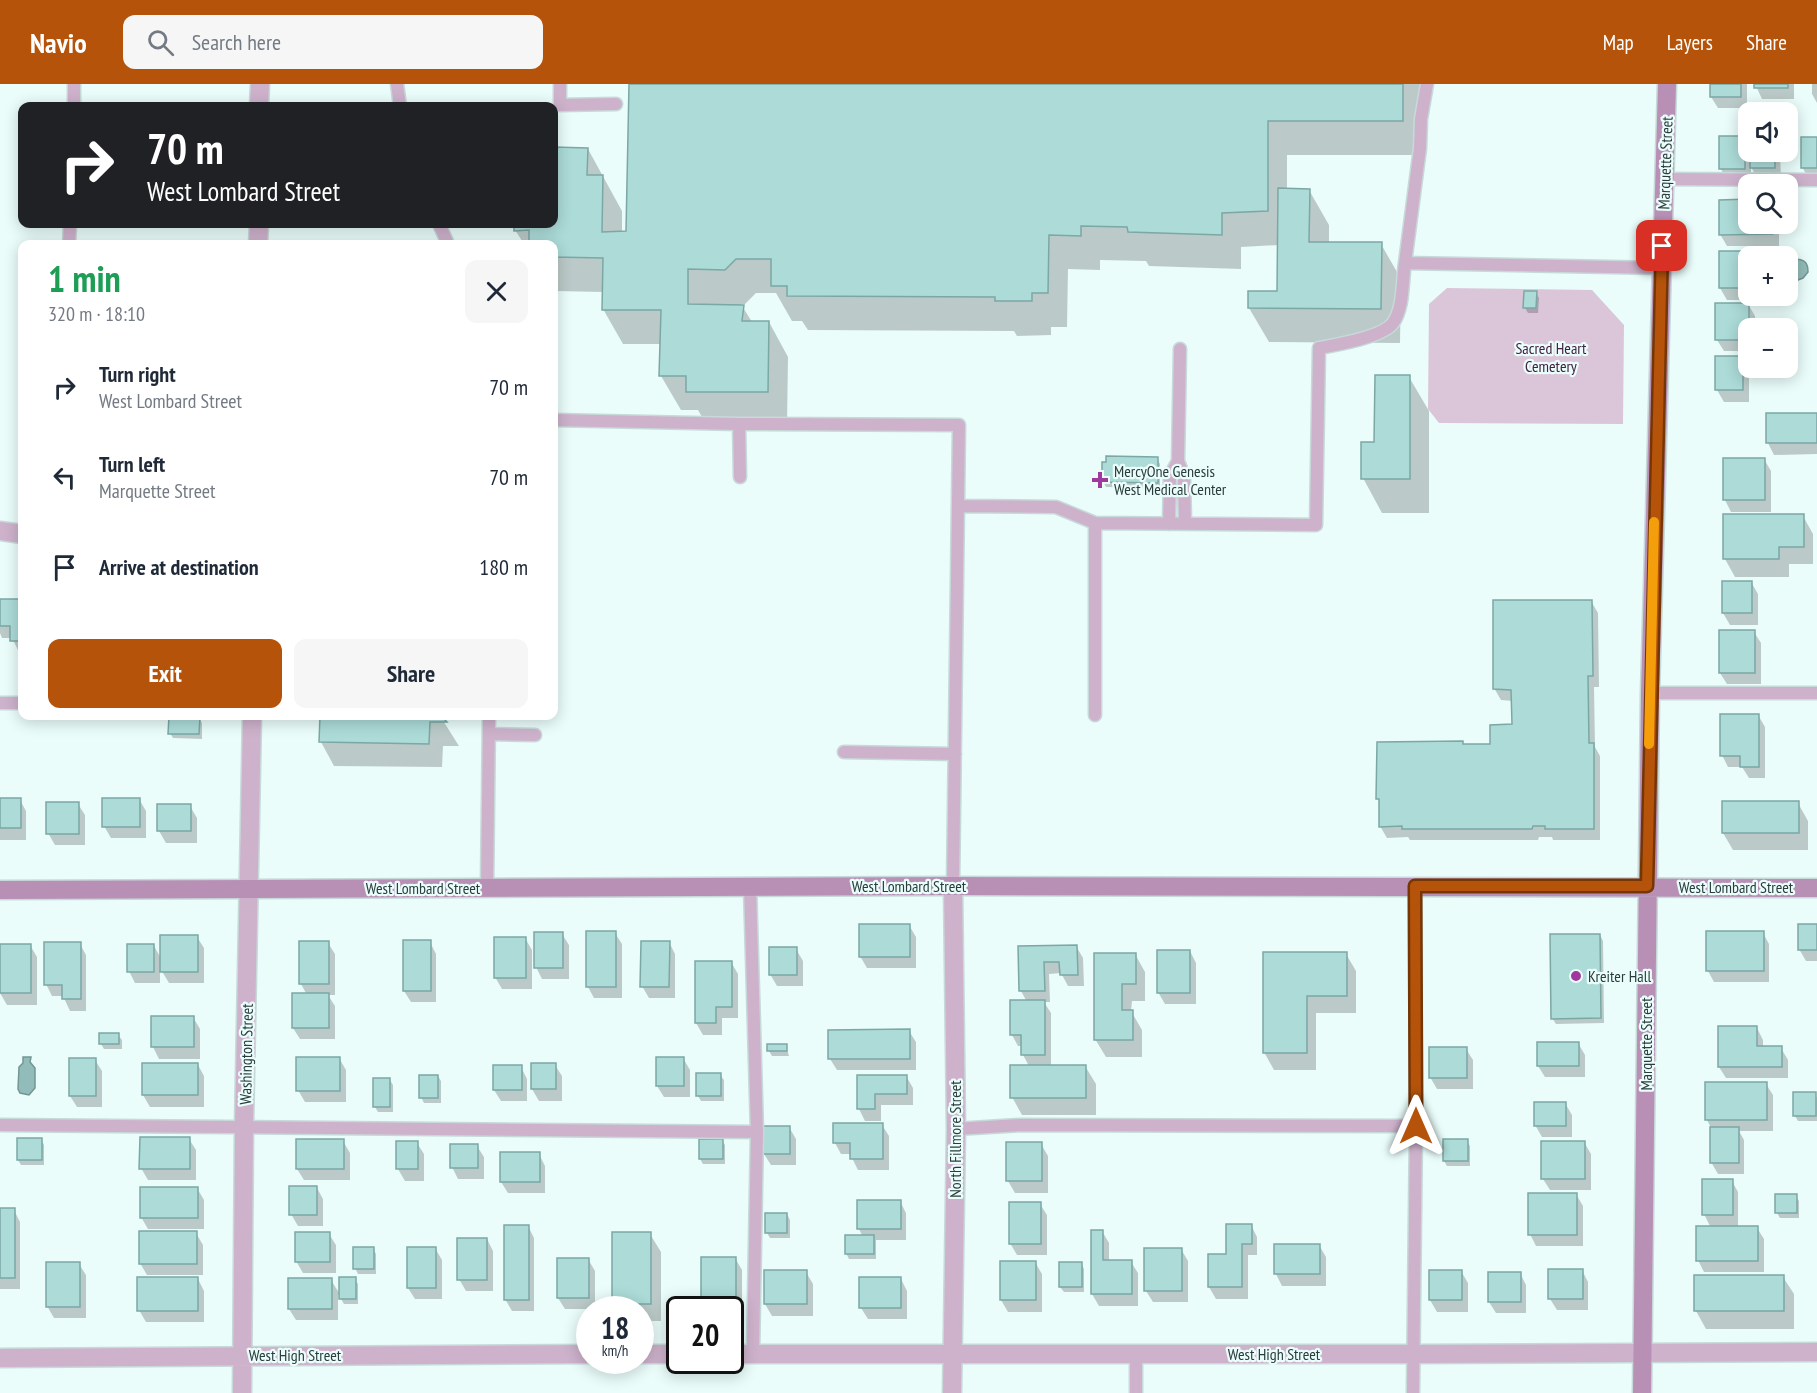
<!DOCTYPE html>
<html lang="en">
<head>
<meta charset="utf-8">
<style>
  body { margin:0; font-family:"PT Sans Narrow",sans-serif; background:#f6f6f7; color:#1f2937; height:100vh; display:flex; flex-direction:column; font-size:22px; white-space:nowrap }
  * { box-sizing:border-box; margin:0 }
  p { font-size:20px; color:#747a83 }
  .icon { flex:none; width:33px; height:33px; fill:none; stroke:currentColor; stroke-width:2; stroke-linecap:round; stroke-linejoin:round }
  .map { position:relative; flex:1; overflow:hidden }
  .drawer { position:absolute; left:18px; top:156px; width:540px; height:480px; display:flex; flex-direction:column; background:#fff; border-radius:12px; box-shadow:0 3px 15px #0003 }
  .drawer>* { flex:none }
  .guide { position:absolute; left:18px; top:18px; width:540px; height:126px; border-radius:12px; box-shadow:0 3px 15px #0003; background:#202124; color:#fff; overflow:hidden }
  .controls { position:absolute; left:1738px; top:18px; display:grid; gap:12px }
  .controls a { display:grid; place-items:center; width:60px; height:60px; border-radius:12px; background:#fff; box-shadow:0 3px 15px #0003; font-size:30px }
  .speed { position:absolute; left:576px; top:1212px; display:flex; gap:12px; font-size:30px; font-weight:700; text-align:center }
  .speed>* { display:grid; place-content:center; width:78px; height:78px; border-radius:50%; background:#fff; box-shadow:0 3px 15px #0003; line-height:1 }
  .speed small { font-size:15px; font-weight:400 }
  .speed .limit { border:3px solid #111; border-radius:9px; background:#fff; color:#111 }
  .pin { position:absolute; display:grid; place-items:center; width:51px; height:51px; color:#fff; margin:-26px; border-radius:12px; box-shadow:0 3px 9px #0006 }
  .me { position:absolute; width:66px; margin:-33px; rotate:0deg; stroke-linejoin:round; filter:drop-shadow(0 0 4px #0008) }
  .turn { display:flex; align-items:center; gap:21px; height:126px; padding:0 30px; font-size:27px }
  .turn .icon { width:78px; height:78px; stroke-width:2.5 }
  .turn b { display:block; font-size:42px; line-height:51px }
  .round { display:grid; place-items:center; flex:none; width:63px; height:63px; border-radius:12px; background:#f6f6f7 }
  .head { display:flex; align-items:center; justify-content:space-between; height:102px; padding:0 30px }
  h1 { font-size:36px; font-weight:700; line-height:45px; color:#1e9e55 }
  .cta { display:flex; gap:12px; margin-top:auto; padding:12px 30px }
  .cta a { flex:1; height:69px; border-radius:12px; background:#b45309; color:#fff; font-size:24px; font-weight:700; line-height:69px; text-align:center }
  .cta a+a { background:#f6f6f7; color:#1f2937 }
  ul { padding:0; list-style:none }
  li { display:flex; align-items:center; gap:18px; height:90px; padding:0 30px }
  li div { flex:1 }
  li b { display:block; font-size:22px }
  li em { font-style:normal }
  header { display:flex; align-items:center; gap:36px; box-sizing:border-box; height:84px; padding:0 30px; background:#b45309; color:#fff }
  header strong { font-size:28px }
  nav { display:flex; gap:33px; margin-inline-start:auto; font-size:21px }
  .search { width:420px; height:54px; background:#f6f6f7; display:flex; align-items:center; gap:15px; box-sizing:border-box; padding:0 21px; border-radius:12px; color:#747a83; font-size:22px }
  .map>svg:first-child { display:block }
  .green { fill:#dbc6d9 }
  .water { fill:#92bcb9; stroke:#739694; stroke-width:1.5 }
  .shadow { fill:#0003 }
  .building { fill:#acdbd8; stroke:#7ba8a5; stroke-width:1.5 }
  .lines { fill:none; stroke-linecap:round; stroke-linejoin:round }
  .lane-casing { stroke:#c7dad9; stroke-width:15 }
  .street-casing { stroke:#c7dad9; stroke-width:21 }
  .secondary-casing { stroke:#c7dad9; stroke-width:21 }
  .lane { stroke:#ceb2cc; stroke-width:12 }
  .street { stroke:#ceb2cc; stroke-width:18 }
  .secondary { stroke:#b890b6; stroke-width:18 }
  .route-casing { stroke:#753606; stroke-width:15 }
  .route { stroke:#b45309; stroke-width:10 }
  .slow { stroke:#f59e0b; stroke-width:10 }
  .poi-dot { fill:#9f399d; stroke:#eafdfb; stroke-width:2 }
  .labels { text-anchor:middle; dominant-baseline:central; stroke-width:4.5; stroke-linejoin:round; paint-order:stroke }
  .street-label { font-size:16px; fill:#2a3d3c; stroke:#eafdfb }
  .park-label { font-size:16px; fill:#442042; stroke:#eafdfb }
  .poi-label { font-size:16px; fill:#2a3d3c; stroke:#eafdfb; text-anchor:start }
</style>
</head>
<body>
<header>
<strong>Navio</strong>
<div class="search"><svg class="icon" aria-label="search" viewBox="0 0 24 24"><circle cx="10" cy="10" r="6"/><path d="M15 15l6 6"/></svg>Search here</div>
<nav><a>Map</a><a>Layers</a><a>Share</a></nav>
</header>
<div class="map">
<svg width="1817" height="1309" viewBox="0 0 1817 1309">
  <rect width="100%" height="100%" fill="#eafdfb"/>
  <!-- green -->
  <path class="green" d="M1447,204L1592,206L1624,241L1623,340L1439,339L1428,325L1429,220Z"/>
  <!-- water -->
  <path class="water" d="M1794,175C1804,175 1808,178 1808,188L1803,194L1788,200V178Z
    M23,973H31L30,978L35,984V1004L29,1011L20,1009L18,1005L19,983L23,979Z"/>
  <!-- shadow -->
  <path class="shadow" d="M630,0H1423L1422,71H1287V106H1309L1329,141V159L1381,160L1401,195L1400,259L1269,258L1249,224L1278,209L1279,161L1241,163V185L1149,182L1146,177L1100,176V186L1068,185L1067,243H1051V251L1017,252L1014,247L808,246L802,237H792L776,209H756L745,220H741L752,238H769L788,273L787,342H707L698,326H681L661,292L662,260H623L603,225L604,208L554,207V160H524L515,146V140H554V64L588,65L622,127V149H628Z
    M1711,0H1747V24H1718L1711,13Z
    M1755,0H1794V15H1762Z
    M1812,0H1817V19L1812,10Z
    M1744,53L1749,62V68H1780L1781,95H1758L1751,83V97H1727L1721,85Z
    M1817,55V95H1809L1802,83Z
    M1749,117V140H1779V162H1727L1720,150Z
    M1720,169H1763L1765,172H1749V212H1755V216H1727L1720,204Z
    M1536,209L1539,214L1538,229H1528L1525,224Z
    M1748,220L1755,232V244H1749V267H1724L1717,256Z
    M1717,273H1742L1749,285V318H1724L1717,306Z
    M1409,293L1429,327V429H1382L1363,394L1376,360Z
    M1817,330V370L1774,371L1768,359Z
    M1157,374L1160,380V404L1106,403L1103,398Z
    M1764,375L1771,387V428H1731L1725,416Z
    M1803,432L1813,450V480H1789V493H1735L1725,475Z
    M1751,498L1758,510V541H1730L1723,529Z
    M0,517H22V568H19L12,554H2L0,549Z
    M1591,517L1598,529L1599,603H1594L1595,663L1600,672V756H1553L1552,753H1539L1538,756H1410L1408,753L1387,754L1380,742L1381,720L1378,715V659L1491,661L1513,642V617L1501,616L1494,604Z
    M1754,548L1761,559V600H1727L1720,589Z
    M1758,631L1765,643V694H1749L1742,683H1728L1722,671Z
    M321,632H442V635L459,662H443L442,683L334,682L321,658Z
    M199,634L202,639V655L173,654L170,649Z
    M139,715L146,727V754H111L104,742Z
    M0,716H20L26,727V756H0Z
    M1798,719L1808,737V766H1733L1723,749Z
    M78,720L85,731V761H55L48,749Z
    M159,722H190L197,734V759H166L159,747Z
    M909,841L916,853V884H867L860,872Z
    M1817,841V877H1806L1799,865Z
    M615,849L622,860V914H594L588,903Z
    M1763,849L1769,860V898H1714L1708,887Z
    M562,850L569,861V895H542L536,883Z
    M1600,851L1603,857L1604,939L1556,940L1552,934Z
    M197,853L204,864V899H169L160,884V899H135L129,887L154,862L162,876Z
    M525,854L532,866V905H502L495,893Z
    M430,858L436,870V918H411L404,907Z
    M669,858L675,870V914H649L642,902Z
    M328,859L335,870V911H328L335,922V955H300L293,944L307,911L301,900Z
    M80,860L86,871V927H70L63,912H52L46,900Z
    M30,861L37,873V921H7L0,909Z
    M1076,862L1083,874L1084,902H1068L1061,889L1049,890L1050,918H1044L1051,929V982H1085L1096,1000V1031H1022L1012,1013L1029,982L1023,971V962H1018L1012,951L1027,918L1021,907L1019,864Z
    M796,865L803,877V902H777L770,890Z
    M1190,867L1196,879V920H1165L1158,908Z
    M1135,870L1145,888V917H1132L1131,927L1142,946V973H1106L1095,955Z
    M1264,870H1346L1356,887V929H1316V986H1274L1264,968Z
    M731,878L738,890V934H722V951H703L696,939Z
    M193,933L200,945V975H159L153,963Z
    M1757,944L1763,956V964H1781L1788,976V994H1726L1719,983Z
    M909,947L916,958V986H837L830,975Z
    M118,951L122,956V965H104L101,960Z
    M1578,959L1585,971V993H1545L1538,982Z
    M786,962L789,972H772L769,967Z
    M1466,965L1473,976V1005H1437L1430,993Z
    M339,974L346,986V1018H305L298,1006Z
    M683,974L690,986V1013H664L657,1002Z
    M95,976L102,987V1023H77L70,1012Z
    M143,981H198L204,992V1023H150L143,1011Z
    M555,981L562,992V1017H539L532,1005Z
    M521,983L527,995V1017H501L494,1006Z
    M720,991L724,996V1017H701L698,1012Z
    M438,992L441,997V1019H424L421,1013Z
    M859,992H906L913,1004V1021H881V1037H865L859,1025Z
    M390,996L393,1001V1028H378L375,1023Z
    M1766,1000L1773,1011V1047H1739L1744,1056V1090H1718L1711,1078V1044L1707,1036Z
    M1815,1010L1817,1014V1037H1798L1795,1032Z
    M1565,1019L1572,1031V1053H1542L1535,1041Z
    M882,1041L889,1052V1086H858L852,1074V1070H841L835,1059Z
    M789,1043L796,1055V1081H771L764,1070Z
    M41,1055L44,1061V1081H21L18,1076Z
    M189,1055L196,1066V1096H148L141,1084Z
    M700,1056H722L725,1061V1080H703L700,1075Z
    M343,1057L350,1069V1096H304L297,1085Z
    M1467,1057L1470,1062V1082H1447L1444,1077Z
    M1584,1058L1591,1070V1106H1550L1543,1095Z
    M398,1059H417L424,1070V1097H405L398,1085Z
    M1041,1060L1048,1072V1109H1015L1008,1097Z
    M477,1062L484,1073V1095H458L452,1083Z
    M539,1070L545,1082V1109H508L501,1098Z
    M1732,1097L1738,1108V1144H1757L1764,1155V1188H1704L1698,1176L1711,1144L1704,1130Z
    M197,1104L204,1116V1145H148L141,1133Z
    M317,1104L323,1115V1142H298L291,1130Z
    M1576,1110L1583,1122V1162H1536L1530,1150Z
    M1796,1112L1799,1117V1134H1780L1777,1129Z
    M900,1117L906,1129V1156H876V1175H849L846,1169L863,1153L859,1145Z
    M1040,1120L1047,1131V1171H1017L1010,1159Z
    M0,1126H14L20,1138V1205H0Z
    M787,1130L790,1136V1154H770L767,1149Z
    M1251,1141L1257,1153V1171H1248V1215H1216L1209,1203Z
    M528,1142L534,1154V1227H512L505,1215Z
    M1102,1147L1109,1159V1178H1131L1138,1189V1222H1099L1092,1210Z
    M196,1149L203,1161V1191H147L140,1179Z
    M329,1150L336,1161V1189H303L296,1177Z
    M650,1150L661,1168V1237H640V1226H618L614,1219Z
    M487,1155L493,1167V1207H466L459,1195Z
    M1319,1161L1326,1173V1202H1282L1276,1190Z
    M373,1164L376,1170V1190H358L355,1184Z
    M435,1164L442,1176V1215H415L408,1204Z
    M1181,1165L1188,1177V1218H1153L1146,1207Z
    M703,1174H735L742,1186V1228L708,1226L703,1216Z
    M588,1175L595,1187V1225H565L558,1214Z
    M1001,1178H1035L1042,1190V1228H1008L1001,1216Z
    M1081,1179L1084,1185V1208H1064L1060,1203Z
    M79,1180L86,1191V1234H54L47,1222Z
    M1582,1186L1588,1198V1226H1557L1550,1215Z
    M1430,1187H1461L1468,1199V1228H1437L1430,1216Z
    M806,1188L813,1200V1232H772L765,1220Z
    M1520,1189L1526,1201V1229H1496L1489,1218Z
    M1783,1193L1794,1210V1245H1706L1696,1227Z
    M198,1195L204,1207V1238H146L139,1226Z
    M355,1195L358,1200V1220H344L338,1210V1236H296L289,1225L331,1196L341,1212Z
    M901,1195L907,1207V1235H868L861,1224Z"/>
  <!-- building -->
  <path class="building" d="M629,0H1403V37H1268V127L1222,129V151L1128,148L1127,143L1081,142V152L1049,151L1048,209H1032V217H995V213L787,212V202H771V175H736L725,186L688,185V220L744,221L742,237H769L768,308H686V292H659L661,226H602L603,174L554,173V160H529V146L514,147V140H554V63L588,64L587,91H603L602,148L626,147Z
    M1710,0H1741V13H1710Z
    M1754,0H1788V4H1754Z
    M1719,52H1745V85H1719Z
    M1801,53H1817V84H1801Z
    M1750,68H1775V84H1750Z
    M1278,104L1310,105L1309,158H1382L1381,225L1248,224V207H1277Z
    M1749,115V140H1773V150L1719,151V116Z
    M1719,167H1764V172H1749V204H1719Z
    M1524,207H1537L1536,224H1523Z
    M1715,219H1749V256H1715Z
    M1715,272H1743V306H1715Z
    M1375,291H1410V395H1361V358H1374Z
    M1766,329H1817V359H1766Z
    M1106,372L1158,373V399L1102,398V378H1106Z
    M1723,374H1765V416H1723Z
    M1723,430H1804V463H1779V475H1723Z
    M1722,497H1752V529H1722Z
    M0,515H22V557H10V542H0Z
    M1493,516H1592L1593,592H1588L1589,659H1594V745H1545V742H1533L1532,745H1402V742L1379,743V715H1376L1377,658L1463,657V660H1490V641L1512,640L1511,606L1493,605Z
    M1719,546H1755V589H1719Z
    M1720,630H1759V683H1740V672H1720Z
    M169,632L200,633L199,650H168Z
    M320,632H441L447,638H430L429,660L319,658Z
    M0,714H21V744H0Z
    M102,714H140V743H102Z
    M1722,717H1799V749H1722Z
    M46,718H79V750H46Z
    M157,720H191V747H157Z
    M859,840H910V873H859Z
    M1798,840H1817V866H1798Z
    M586,847H616V903H586Z
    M1706,847H1764V887H1706Z
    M534,848H563V884H534Z
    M1550,850H1600L1601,934L1551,935Z
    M160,851H198V888H160Z
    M494,853H526V894H494Z
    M403,856H431V907H403Z
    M299,857H329V900H299Z
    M641,857H670L669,903H640Z
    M44,858H81V915H62V901H44Z
    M0,860H31V909H0Z
    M127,860H154V888H127Z
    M1077,861L1078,891H1060L1059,878H1044L1045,907H1019L1018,862Z
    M769,863H797V891H769Z
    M1157,866H1190V909H1157Z
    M1263,868H1347V912H1307V969H1263Z
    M1094,869H1136V900H1122V926H1133V956H1094Z
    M695,877H732V923H716V939H695Z
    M292,909H329V944H292Z
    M1010,916H1045V971H1021V951H1010Z
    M151,932H194V963H151Z
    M1718,942H1757V962H1782V983H1718Z
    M910,945V975H828V946Z
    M99,949H119V960H99Z
    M1537,958H1579V982H1537Z
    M767,960H787V967H767Z
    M1429,963H1467V994H1429Z
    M296,973H340V1007H296Z
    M656,973H684V1002H656Z
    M69,974H96V1012H69Z
    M142,979H198V1011H142Z
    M531,979H556V1005H531Z
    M493,981H522V1006H493Z
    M1010,981H1086V1014H1010Z
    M696,989H721V1012H696Z
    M419,991H438V1014H419Z
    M857,991H907V1010H875V1025H857Z
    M373,994H390V1023H373Z
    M1705,998H1767V1036H1705Z
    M1793,1008H1816V1032H1793Z
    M1534,1018H1566V1042H1534Z
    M833,1039H883V1075H850V1059H833Z
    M762,1042H790V1070H762Z
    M1710,1043H1739V1079H1710Z
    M140,1053H190V1085H139Z
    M17,1054H42V1076H17Z
    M296,1055H344V1085H296Z
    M699,1055H723V1075H699Z
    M1443,1055H1468V1077H1443Z
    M396,1057H418V1085H396Z
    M1541,1057H1585V1095H1541Z
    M1006,1058H1042V1097H1006Z
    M450,1060H478V1084H450Z
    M500,1068H540V1098H500Z
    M1702,1095H1733V1131H1702Z
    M289,1102H317V1131H289Z
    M140,1103H198V1134H140Z
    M1528,1109H1577V1151H1528Z
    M1775,1110H1797V1129H1775Z
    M857,1116H901V1145H857Z
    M1009,1118H1041V1160H1009Z
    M0,1124H15V1194H0Z
    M765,1129H787V1149H765Z
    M1226,1140H1252V1160H1242V1203H1208V1170H1226Z
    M504,1141H529V1216H504Z
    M1696,1142H1758V1177H1696Z
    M1091,1146H1103V1176H1132V1210H1091Z
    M139,1147H197V1180H139Z
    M295,1148H330V1178H295Z
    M612,1148H651V1220H612Z
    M845,1151H874V1170H845Z
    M457,1154H487V1196H457Z
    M1274,1160H1320V1190H1274Z
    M353,1163H374V1185H353Z
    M407,1163H436V1204H407Z
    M1144,1164H1182V1207H1144Z
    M701,1173H736V1216H701Z
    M557,1174H589V1214H557Z
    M1000,1177H1036V1216H1000Z
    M46,1178H80V1223H46Z
    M1059,1178H1082V1203H1059Z
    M1548,1185H1583V1215H1548Z
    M764,1186H807V1220H764Z
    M1429,1186H1462V1216H1429Z
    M1488,1188H1521V1218H1488Z
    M1694,1191H1784V1227H1694Z
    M137,1193H198V1227H137Z
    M339,1193H356V1215H339Z
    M859,1193H901V1224H859Z
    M288,1194H332V1225H288Z"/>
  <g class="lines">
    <defs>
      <path id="lane" d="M397,0L400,22
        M560,0V21L616,20
        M1427,0L1421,35L1420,64L1405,179L1661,184
        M74,22V0
        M1664,95L1817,96
        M439,140L448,160
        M69,160L70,140
        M554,336L739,340L959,341L953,802
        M739,340L740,393
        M1178,377L1180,265
        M959,422L1056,423L1095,439L1316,441L1319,264C1336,261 1383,253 1393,239C1404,224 1402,197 1405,179
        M1095,439V631
        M1169,440L1170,392L1178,377L1184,393L1185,440
        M1650,609H1817
        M0,619H22
        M489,650L535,651
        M844,668L955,670
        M750,803L757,1048L753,1270
        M487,804L489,632
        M0,1041L757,1048
        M956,1045L1020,1041L1416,1042
        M1136,1309V1270
        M1413,1309L1416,1042L1415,802"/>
      <path id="street" d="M259,22L260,0
        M258,160L259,140
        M0,447L22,450
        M640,1270H680
        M730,1270H1413L1817,1268
        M0,1274L590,1270
        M242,1309L244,1042L252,632
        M952,1309L956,1045L953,802"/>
      <path id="secondary" d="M0,806L953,802L1817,804
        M1642,1309L1650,609L1667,0"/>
    </defs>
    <!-- lane casing -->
    <use href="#lane" class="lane-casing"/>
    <!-- street casing -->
    <use href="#street" class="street-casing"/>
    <!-- secondary casing -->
    <use href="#secondary" class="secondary-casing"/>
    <!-- lane -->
    <use href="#lane" class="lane"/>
    <!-- street -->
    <use href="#street" class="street"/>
    <!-- secondary -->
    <use href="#secondary" class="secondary"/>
  </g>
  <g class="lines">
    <defs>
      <path id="route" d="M1416,1042L1415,802H1647L1662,162"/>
    </defs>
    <!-- route casing -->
    <use href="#route" class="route-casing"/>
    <!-- route -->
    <use href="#route" class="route"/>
    <!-- slow -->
    <path class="slow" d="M1649,660L1654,438"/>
  </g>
  <!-- markers -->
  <g class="poi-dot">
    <path d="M1097 387h6v6h6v6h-6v6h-6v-6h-6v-6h6z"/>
    <circle cx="1576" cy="892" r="6"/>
  </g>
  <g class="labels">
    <!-- street labels -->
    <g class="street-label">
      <text transform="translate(1665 79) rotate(-88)">Marquette Street</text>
      <text x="909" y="802">West Lombard Street</text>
      <text x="1736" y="803">West Lombard Street</text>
      <text x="423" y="804">West Lombard Street</text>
      <text transform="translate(1646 960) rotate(-90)">Marquette Street</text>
      <text transform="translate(246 970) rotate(-89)">Washington Street</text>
      <text transform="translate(955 1055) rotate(-90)">North Fillmore Street</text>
      <text x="1274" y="1270">West High Street</text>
      <text x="295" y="1271">West High Street</text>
    </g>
    <!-- park labels -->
    <g class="park-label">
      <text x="1551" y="264">Sacred Heart<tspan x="1551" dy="18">Cemetery</tspan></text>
    </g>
    <!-- poi labels -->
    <g class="poi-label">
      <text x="1114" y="387">MercyOne Genesis<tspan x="1114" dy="18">West Medical Center</tspan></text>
      <text x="1588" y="892">Kreiter Hall</text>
    </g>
  </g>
</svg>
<div class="controls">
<a><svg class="icon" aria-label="sound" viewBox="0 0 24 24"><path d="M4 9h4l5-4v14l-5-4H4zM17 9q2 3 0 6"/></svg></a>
<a><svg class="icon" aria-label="search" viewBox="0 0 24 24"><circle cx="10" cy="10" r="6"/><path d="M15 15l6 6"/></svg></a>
<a>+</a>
<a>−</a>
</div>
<div class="speed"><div>18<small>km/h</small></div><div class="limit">20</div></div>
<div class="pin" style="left:1662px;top:162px;background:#d93025"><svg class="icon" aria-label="arrive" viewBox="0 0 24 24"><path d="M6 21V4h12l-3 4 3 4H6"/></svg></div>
<svg class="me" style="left:1416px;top:1042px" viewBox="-20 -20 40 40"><path d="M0-17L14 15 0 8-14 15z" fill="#b45309" stroke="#fff" stroke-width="4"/></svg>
<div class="guide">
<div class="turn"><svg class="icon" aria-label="right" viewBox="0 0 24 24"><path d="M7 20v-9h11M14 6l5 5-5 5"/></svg><div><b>70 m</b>West Lombard Street</div></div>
</div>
<section class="drawer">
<div class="head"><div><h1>1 min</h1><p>320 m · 18:10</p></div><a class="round"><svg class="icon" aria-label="close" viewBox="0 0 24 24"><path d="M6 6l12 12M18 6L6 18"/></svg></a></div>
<ul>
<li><svg class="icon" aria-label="right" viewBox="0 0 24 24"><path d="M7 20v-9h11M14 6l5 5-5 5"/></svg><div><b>Turn right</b><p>West Lombard Street</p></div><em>70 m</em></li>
<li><svg class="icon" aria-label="left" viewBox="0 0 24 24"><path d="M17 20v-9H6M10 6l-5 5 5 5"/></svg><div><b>Turn left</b><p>Marquette Street</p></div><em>70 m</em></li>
<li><svg class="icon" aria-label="arrive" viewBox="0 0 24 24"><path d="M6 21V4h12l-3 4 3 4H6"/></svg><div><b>Arrive at destination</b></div><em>180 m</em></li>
</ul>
<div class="cta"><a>Exit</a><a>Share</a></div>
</section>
</div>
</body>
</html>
